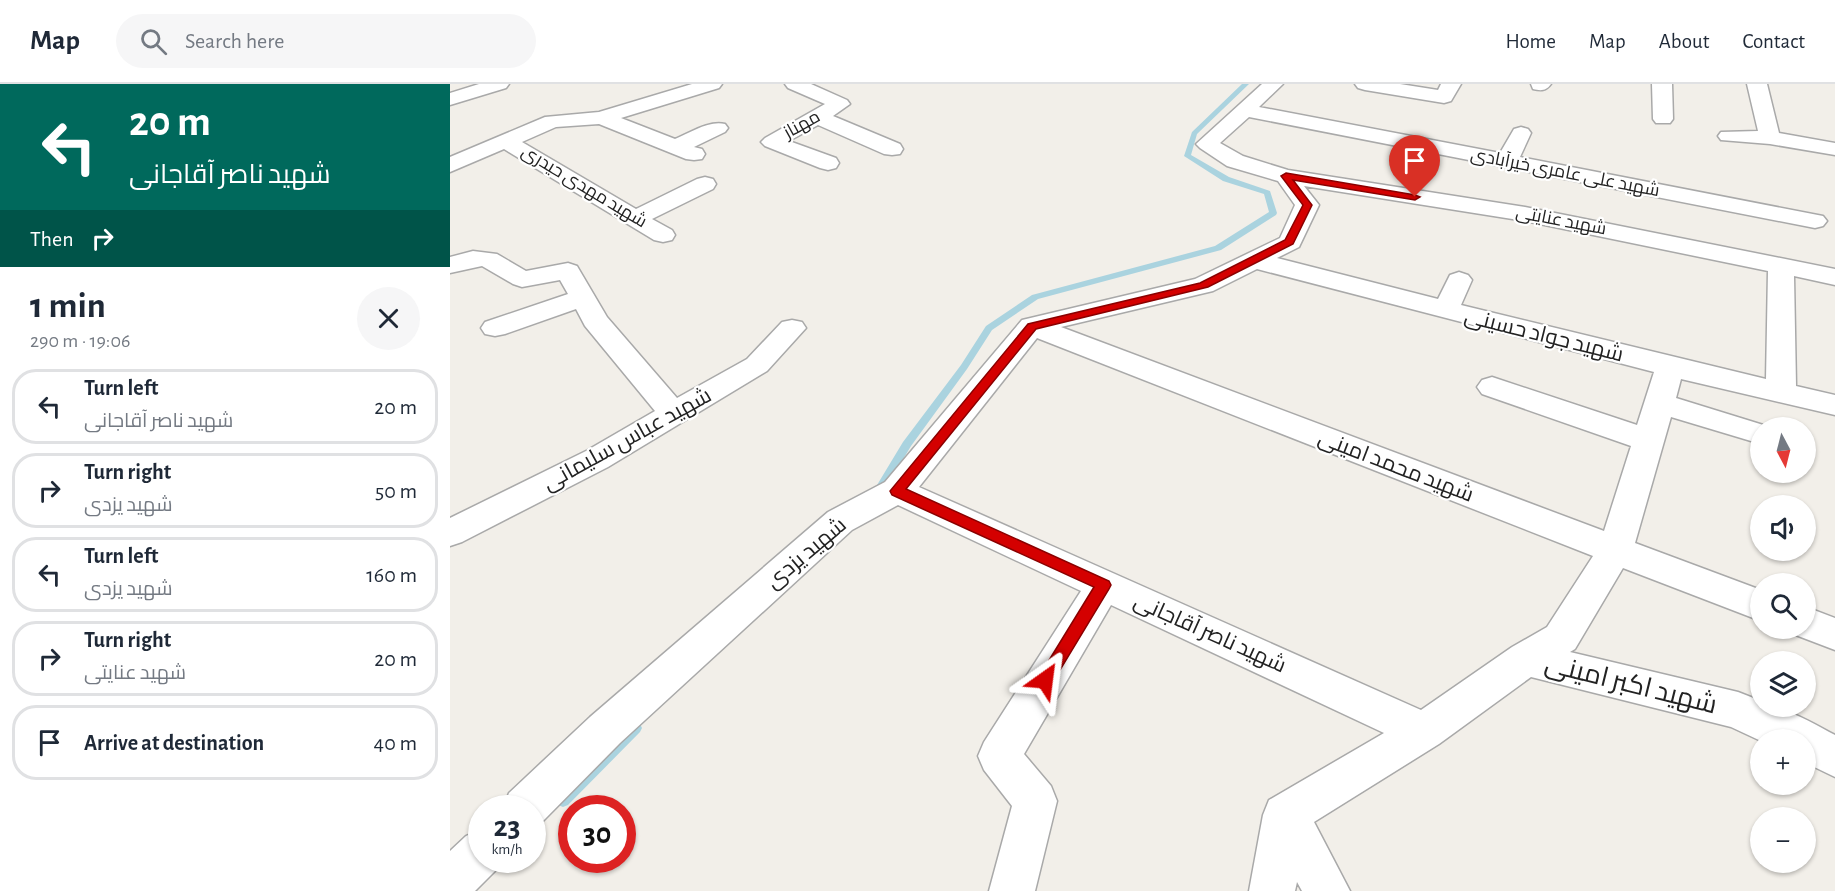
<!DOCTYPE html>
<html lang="en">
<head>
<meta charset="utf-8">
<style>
  body { margin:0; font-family:"Alegreya Sans",Cairo,sans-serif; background:#f6f6f7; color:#1f2937; height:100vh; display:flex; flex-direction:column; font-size:22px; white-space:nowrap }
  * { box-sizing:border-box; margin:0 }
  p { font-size:20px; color:#747a83 }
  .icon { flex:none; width:33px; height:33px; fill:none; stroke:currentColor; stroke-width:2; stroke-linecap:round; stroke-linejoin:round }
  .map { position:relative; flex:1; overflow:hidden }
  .panel { display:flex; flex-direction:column; background:#fff; width:450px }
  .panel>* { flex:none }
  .guide { background:#00695c; color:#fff; overflow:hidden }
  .needle { width:39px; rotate:173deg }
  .tools { position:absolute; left:1300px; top:333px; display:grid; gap:12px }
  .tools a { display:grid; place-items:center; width:66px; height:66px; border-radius:50%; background:#fff; box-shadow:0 2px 4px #0004; font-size:30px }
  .speed { position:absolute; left:18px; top:711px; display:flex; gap:12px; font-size:30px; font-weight:700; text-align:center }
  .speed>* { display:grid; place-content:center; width:78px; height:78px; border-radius:50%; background:#fff; box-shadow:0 2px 4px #0004; line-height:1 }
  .speed small { font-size:15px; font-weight:400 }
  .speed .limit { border:9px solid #d22; background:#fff; color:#111 }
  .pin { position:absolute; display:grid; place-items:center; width:51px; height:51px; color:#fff; margin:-62px -26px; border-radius:50% 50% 50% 0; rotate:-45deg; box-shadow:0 0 6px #0007 }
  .pin .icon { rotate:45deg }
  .me { position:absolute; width:66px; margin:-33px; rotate:31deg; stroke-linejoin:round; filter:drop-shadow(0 0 4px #0008) }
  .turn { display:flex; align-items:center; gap:21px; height:126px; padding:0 30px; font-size:27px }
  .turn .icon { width:78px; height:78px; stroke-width:2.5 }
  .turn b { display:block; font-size:42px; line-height:51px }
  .then { display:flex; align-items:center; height:57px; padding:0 30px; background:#0003; gap:12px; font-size:22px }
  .round { display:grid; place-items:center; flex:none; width:63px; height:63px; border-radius:32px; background:#f6f6f7 }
  .overview { display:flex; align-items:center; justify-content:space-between; height:102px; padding:0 30px }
  h1 { font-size:36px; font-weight:700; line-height:45px }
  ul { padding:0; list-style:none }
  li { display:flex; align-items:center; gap:18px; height:75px; margin:0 12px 9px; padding:0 18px; border:3px solid #e0e1e3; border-radius:24px }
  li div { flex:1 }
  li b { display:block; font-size:22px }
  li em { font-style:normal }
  header { display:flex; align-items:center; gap:36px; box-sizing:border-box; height:84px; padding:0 30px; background:#fff; border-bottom:2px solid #e0e1e3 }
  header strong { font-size:28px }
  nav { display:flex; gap:33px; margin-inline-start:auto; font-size:21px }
  .search { width:420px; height:54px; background:#f6f6f7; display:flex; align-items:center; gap:15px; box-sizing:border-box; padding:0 21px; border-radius:33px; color:#747a83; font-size:22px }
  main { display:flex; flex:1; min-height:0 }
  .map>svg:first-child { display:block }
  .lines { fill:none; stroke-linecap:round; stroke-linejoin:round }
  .stream { fill:#aad3df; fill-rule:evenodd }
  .minor-casing { stroke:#a9a9a9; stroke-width:3 }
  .minor { fill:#fff; fill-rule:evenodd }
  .route { fill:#d40000; stroke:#8a0000; stroke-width:1.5 }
  .labels { text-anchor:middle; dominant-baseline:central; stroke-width:4.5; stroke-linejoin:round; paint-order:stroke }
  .far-street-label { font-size:18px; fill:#222; stroke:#fff }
  .street-label { font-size:22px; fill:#222; stroke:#fff }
  .near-street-label { font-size:27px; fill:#222; stroke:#fff }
</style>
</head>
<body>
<header>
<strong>Map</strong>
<div class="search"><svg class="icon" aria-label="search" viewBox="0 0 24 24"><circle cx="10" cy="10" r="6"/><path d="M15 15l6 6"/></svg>Search here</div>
<nav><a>Home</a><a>Map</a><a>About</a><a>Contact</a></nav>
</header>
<main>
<section class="panel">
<div class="guide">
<div class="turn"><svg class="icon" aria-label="left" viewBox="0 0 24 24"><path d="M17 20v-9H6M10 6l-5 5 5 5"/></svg><div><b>20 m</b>شهید ناصر آقاجانی</div></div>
<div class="then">Then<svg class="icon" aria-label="right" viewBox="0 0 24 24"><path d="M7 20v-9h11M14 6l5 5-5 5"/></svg></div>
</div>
<div class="overview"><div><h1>1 min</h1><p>290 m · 19:06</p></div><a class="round"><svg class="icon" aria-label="close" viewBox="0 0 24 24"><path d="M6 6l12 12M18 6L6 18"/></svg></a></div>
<ul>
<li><svg class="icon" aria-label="left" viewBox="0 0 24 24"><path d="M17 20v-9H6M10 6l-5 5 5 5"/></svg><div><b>Turn left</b><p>شهید ناصر آقاجانی</p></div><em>20 m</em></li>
<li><svg class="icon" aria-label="right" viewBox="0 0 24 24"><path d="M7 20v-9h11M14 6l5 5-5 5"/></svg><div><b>Turn right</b><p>شهید یزدی</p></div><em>50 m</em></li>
<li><svg class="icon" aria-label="left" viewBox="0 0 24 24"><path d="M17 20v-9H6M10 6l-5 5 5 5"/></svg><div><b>Turn left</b><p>شهید یزدی</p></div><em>160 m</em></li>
<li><svg class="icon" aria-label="right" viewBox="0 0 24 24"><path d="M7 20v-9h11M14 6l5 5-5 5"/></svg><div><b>Turn right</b><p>شهید عنایتی</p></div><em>20 m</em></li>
<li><svg class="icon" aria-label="arrive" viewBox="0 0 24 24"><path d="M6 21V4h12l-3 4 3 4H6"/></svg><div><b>Arrive at destination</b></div><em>40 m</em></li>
</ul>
</section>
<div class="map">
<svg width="1385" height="807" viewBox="0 0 1385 807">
  <rect width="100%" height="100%" fill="#f2efe9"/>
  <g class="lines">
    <!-- stream -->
    <path class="stream" d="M792,0H799L747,50L741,71L779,93L820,107L827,129L826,131L771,166L588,215L542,246L517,285L461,362L430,414H422L421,411L453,358L511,281L536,242L582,211L765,162L819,128L814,110L773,97L734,72L742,48Z
      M185,638L190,640L192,644L190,648L118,721L113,723L108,721L106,716L108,711L180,640Z"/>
    <defs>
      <path id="minor" d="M29,0H59L56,4L0,21V9Z
        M242,0H272L269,4L171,34L225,55C240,49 259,36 275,40L278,44L275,48L244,63L252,65L255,70L252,75L244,76L236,75L149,40L106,43L72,58L186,125L247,95L255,93L263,95L266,100L263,105L202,135L222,146L225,151L222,156L213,158L204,156L54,65L0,88V73L95,33L149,28Z
        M335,0H361L397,16L400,20L383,32L450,60L453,65L450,70L442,71L434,70L368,41L339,57L386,74L389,79L386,84L378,86L370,84L315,62L311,58L315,54L375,20L338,4Z
        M812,0H833L809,23L1050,69L1064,45L1071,43L1078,45L1081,49L1070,73L1373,132L1377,137L1373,142L1365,144L799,33L770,59L793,72L838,86L1075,123L1385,185V201L1344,192L1346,302L1385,311V331L1231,295L1226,314L1323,344H1311V360L1221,333L1185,459L1311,506V537L1173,484L1125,565L1120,568L1288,608L1311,617V622C1335,622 1364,640 1385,651V693L1356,679V656L1311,657L1281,643L1081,593L989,660L864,738L900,807H852L847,798L845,807H799L813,731L819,716L934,649L661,521L574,670L601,702L607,717L585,807H539L562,722L534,686L528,672L534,658L631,507L448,421L402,446L170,659L91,739L82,743V724H53L59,709L140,633L378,428L435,398L572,236L745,195L830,154L845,121L828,97L777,82L750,64L746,60ZM854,102L1075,137L1318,187L1316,295L1011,221L1022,196L1018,191L1009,188L1000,191L988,215L827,174L849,163L869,121ZM807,185L1204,288L1187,341L1042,293L1032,296L1027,303L1032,310L1181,362L1154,447L611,243L763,207ZM587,254L1143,472L1097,543L1062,563L971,626L469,403Z
        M905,0H950L988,6L991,0H1011L1001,17L994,19L915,6L908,4Z
        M1081,0H1101C1096,7 1091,7 1083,5Z
        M1202,0H1222L1223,35L1220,39H1206L1203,35Z
        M1297,0H1317L1329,49L1385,59V71L1320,60L1271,56L1268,52L1271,48L1308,47Z
        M23,167L47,170L76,187L118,179L127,182L157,233L227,314L297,275L332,238L342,236L352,238L356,244L317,287L158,383L12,458L0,462V434L136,367L205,327L135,242L126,225L55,250L45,252L35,250L31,244L35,238L118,210L110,196L72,203L63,200L32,182L0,189V173Z
        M1356,523L1385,534V566L1343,550L1340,544H1356Z
        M32,745V776H52L48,784L25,807H0V767L16,752Z"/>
    </defs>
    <!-- minor casing -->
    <use href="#minor" class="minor-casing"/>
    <!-- minor -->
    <use href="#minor" class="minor"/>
  </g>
  <!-- route -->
  <path class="route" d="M836,89L965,111L970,113L965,116L843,96L862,121L843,160L758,203L586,245L456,405L659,497L661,501L659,505L601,601L595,603L590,601L587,596L590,591L644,503L442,411L440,407L578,240L750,199L835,156L853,121L831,92Z"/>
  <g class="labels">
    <!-- far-street labels -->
    <g class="far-street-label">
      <text transform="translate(352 41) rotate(-29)">مهناز</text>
      <text transform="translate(1115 89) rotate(11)">شهید علی عامری خیرآبادی</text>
      <text transform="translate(134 103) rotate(31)">شهید مهدی حیدری</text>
      <text transform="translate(1111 137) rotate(11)">شهید عنایتی</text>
    </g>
    <!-- street labels -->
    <g class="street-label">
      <text transform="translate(1094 251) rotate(14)">شهید جواد حسینی</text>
      <text transform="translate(177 355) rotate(-29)">شهید عباس سلیمانی</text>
      <text transform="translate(946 382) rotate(21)">شهید محمد امینی</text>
      <text transform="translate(356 469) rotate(-40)">شهید یزدی</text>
      <text transform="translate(760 549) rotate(24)">شهید ناصر آقاجانی</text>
    </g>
    <!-- near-street labels -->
    <g class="near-street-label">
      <text transform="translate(1181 600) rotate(14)">شهید اکبر امینی</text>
    </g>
  </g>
</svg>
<div class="tools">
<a><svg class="needle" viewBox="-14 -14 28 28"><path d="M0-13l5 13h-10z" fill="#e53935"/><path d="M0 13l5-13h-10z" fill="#747a83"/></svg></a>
<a><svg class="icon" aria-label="sound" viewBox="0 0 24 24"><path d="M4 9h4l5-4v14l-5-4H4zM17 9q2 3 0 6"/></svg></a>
<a><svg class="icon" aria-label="search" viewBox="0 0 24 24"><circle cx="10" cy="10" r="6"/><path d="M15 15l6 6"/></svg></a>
<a><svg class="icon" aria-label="layers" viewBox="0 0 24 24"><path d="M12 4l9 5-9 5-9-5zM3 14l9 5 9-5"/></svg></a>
<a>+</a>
<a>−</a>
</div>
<div class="speed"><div>23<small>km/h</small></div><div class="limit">30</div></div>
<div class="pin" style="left:965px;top:113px;background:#d93025"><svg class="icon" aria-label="arrive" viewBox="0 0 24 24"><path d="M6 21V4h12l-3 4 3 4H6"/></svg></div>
<svg class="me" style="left:595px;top:596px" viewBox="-20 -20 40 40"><path d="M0-17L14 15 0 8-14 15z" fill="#d40000" stroke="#fff" stroke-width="4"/></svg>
</div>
</main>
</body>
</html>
